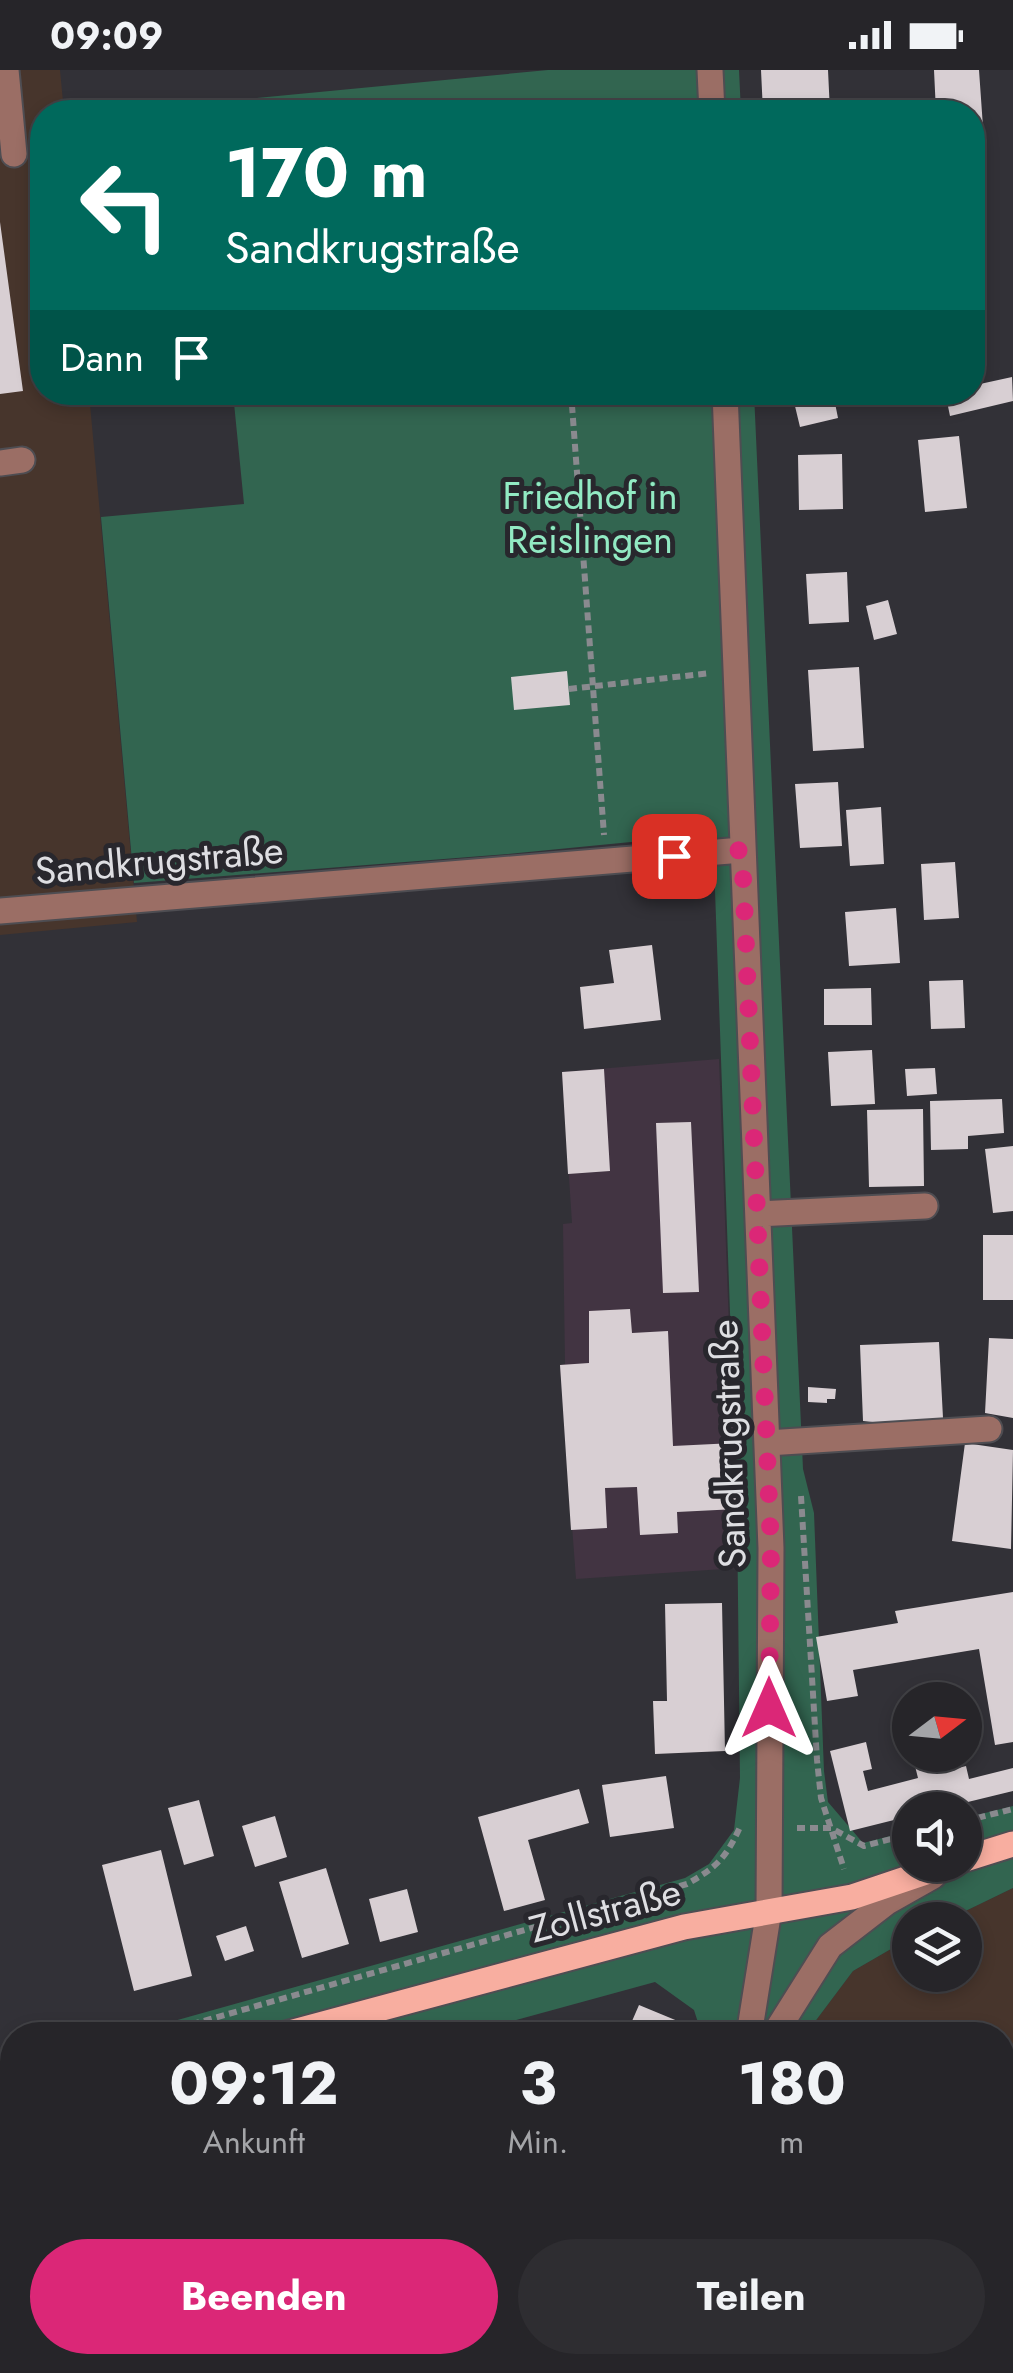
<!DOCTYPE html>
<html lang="de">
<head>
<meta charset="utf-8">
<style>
  body { margin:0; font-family:Jost,sans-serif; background:#2e2d31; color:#f1f3f6; height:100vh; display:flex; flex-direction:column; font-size:38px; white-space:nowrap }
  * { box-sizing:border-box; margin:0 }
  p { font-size:32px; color:#a4a5a8 }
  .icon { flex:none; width:55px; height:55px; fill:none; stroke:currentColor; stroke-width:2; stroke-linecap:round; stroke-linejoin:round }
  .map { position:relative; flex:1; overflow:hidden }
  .sheet { position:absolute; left:0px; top:1952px; width:1015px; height:352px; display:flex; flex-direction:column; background:#262529; border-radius:40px 40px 0 0; box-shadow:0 5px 15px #0003,0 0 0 2px #424246 }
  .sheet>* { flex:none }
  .top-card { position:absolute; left:30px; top:30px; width:955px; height:305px; border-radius:40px; box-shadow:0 5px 15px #0003,0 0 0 2px #424246; background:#00695c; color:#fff; overflow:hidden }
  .needle { width:65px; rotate:74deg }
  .controls { position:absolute; left:892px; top:1612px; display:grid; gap:20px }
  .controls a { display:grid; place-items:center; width:90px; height:90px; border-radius:50%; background:#262529; box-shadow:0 5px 15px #0003,0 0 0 2px #424246; font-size:50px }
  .pin { position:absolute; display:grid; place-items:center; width:85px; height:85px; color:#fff; margin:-42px; border-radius:20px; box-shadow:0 5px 15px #0006 }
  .me { position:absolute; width:110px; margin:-55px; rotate:0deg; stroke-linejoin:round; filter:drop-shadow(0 0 8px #0008) }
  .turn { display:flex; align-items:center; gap:35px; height:210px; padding:0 30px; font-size:45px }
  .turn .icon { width:130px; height:130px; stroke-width:2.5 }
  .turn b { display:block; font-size:70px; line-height:85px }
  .then { display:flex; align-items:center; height:95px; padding:0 30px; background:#0003; gap:20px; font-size:38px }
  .eta { display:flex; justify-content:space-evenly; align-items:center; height:170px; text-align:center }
  .eta b { font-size:60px; font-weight:700; line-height:70px }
  .primary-button { display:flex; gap:20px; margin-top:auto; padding:20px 30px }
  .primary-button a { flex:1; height:115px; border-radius:60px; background:#db2777; color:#fff; font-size:40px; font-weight:700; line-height:115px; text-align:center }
  .primary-button a+a { background:#2e2d31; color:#f1f3f6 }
  .status { display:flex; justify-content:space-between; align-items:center; height:70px; padding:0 50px; background:#262529; direction:ltr }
  .status svg { height:28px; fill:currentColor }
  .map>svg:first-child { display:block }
  .commercial { fill:#423442 }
  .industrial { fill:#47352c }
  .green { fill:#326550 }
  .building { fill:#d8cfd3 }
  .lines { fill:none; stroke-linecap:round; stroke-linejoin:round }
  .minor-casing { stroke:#4e4d52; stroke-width:29 }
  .major-casing { stroke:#4e4d52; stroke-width:29 }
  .path { stroke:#8a8a8f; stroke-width:6; stroke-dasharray:8 5; stroke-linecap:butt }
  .minor { stroke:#9b6e65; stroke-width:25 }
  .major { stroke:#f8aea0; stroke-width:25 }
  .route { stroke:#db2777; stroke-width:18; stroke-dasharray:0 32.4 }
  .labels { text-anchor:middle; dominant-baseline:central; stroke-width:10; stroke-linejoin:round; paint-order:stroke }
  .park-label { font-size:38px; fill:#92eac3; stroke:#28272d }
  .street-label { font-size:38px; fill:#dedee2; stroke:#28272d }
</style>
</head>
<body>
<div class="status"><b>09:09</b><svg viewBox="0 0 49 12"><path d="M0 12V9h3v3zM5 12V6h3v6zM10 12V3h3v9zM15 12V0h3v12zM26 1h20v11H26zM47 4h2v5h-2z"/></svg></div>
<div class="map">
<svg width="1013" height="2303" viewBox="0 0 1013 2303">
  <rect width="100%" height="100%" fill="#323137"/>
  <!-- commercial -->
  <path class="commercial" d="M719,989L738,1498L576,1509L560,1295L565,1294L563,1154L572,1153L562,1002Z"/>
  <!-- industrial -->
  <path class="industrial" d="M0,0H60L64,42H42V322L89,323L137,852L0,865Z
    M1013,1818V2303H697L700,2292H1002V1965H805L853,1901L910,1868V1905H965V1850H947Z"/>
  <!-- green -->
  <path class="green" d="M548,0H739L741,42H205L204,33Z
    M233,323H754L803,1399L814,1443L824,1701L828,1732L863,1773L910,1761V1795H965V1748L1013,1736V1818L947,1850H910V1868L853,1901L805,1965H702L694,1940L655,1912L461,1965H124L685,1808L709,1794L734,1760L740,1708L737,1439L713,764L508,784L134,813L101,447L244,434Z
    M12,1990V2292L195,2293L199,2303H0V1992Z
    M581,2293H700L697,2303H577Z"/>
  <!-- building -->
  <path class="building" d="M761,0H828L830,42H763Z
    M934,0H979L983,57L972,58V42H936Z
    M0,152L23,321L0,324Z
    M972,290L980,314L1012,307L1013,331L950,346L945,322H972Z
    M833,323L838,348L800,357L794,332Z
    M959,366L967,438L925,442L918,370Z
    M842,384L843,439L799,440L798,385Z
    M847,502L849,552L809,554L806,504Z
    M888,530L897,564L874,570L866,536Z
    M859,597L864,678L813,681L808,600Z
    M567,601L570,635L514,640L511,607Z
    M838,712L842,776L800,778L795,714Z
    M881,737L884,794L850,796L846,740Z
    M955,792L959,848L924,850L921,794Z
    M896,838L900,893L849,896L845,842Z
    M652,875L661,950L584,959L580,917L614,913L609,880Z
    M963,910L965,958L931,959L929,911Z
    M871,918L872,955H824V919Z
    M872,980L875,1034L831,1036L828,982Z
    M935,998L937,1024L907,1026L905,999Z
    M604,999L610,1101L568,1104L562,1002Z
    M1002,1029L1004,1063L968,1066V1079L931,1080L930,1031Z
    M923,1039L924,1116L869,1117L867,1040Z
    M691,1052L699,1222L663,1223L656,1053Z
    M1013,1076V1141L993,1143L985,1079Z
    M983,1165H1013V1230H983Z
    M630,1239L632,1263L668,1261L673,1376L734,1373L737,1439L677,1442L678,1463L640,1465L637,1417L605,1418L607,1458L571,1460L560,1295L589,1293V1241Z
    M989,1268L1013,1269V1348L985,1343Z
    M939,1272L943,1348L892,1354L863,1351L860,1275Z
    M808,1317L836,1319L835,1329H827V1333L808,1332Z
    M965,1373L1013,1380L1011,1479L952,1471Z
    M1013,1522V1672L995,1675L979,1579L853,1600L858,1626L827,1631L816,1567L898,1553L895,1541Z
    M722,1533L725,1681L655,1684L653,1631H667L665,1534Z
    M866,1672L872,1699L863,1701L868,1721L918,1708L915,1696L940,1690L943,1702L966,1696L969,1709L1013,1698V1721L935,1740H910V1746L850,1761L830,1681Z
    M666,1706L674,1758L610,1767L602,1715Z
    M579,1719L589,1753L528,1770L545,1830L504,1841L478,1747Z
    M199,1730L214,1786L184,1795L168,1738Z
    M275,1746L287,1787L255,1797L242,1756Z
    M161,1780L192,1906L134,1921L102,1795Z
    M326,1798L349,1874L302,1888L279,1812Z
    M407,1819L418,1862L380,1872L369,1829Z
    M246,1856L254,1881L225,1891L216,1866Z
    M639,1935L697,1959L695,1965H626Z
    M1013,2006V2055L1002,2060V2010Z
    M1013,2196V2232L1002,2200Z
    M521,2292H575L571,2303H516Z
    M768,2292H827V2293L802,2303H773Z"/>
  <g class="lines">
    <defs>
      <path id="minor" d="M6,0L14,84
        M710,0L712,42
        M725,322L771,1478L769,1840L749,1965
        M0,393L22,390
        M0,841L742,780
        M758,1144L925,1136
        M767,1373L989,1359
        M774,1965L830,1876L887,1832L933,1806
        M639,2303L647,2292
        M686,2303L690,2292"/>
      <path id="major" d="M965,1789L1013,1774
        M282,1965L684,1857L852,1827L947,1795
        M0,2040L12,2037"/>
    </defs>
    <!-- minor casing -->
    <use href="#minor" class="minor-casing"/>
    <!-- major casing -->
    <use href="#major" class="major-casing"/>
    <!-- path -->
    <path class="path" d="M550,36L551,42
      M571,322L604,765
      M569,619L711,603
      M801,1426L817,1690L821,1728L844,1799
      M965,1751L1013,1739
      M797,1758H831L864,1776L910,1764
      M154,1965L687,1814C717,1797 726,1788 740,1757
      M0,2005L12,2002"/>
    <!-- minor -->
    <use href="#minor" class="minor"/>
    <!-- major -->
    <use href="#major" class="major"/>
  </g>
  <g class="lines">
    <!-- route -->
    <path class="route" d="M674,786L742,780L771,1478L769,1638"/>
  </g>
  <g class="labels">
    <!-- park labels -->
    <g class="park-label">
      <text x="590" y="425">Friedhof in<tspan x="590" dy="44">Reislingen</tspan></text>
    </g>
    <!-- street labels -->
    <g class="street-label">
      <text transform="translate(159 790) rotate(-5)">Sandkrugstraße</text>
      <text transform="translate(728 1374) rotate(-92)">Sandkrugstraße</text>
      <text transform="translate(605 1840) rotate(-15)">Zollstraße</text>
    </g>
  </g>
</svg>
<div class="controls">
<a><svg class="needle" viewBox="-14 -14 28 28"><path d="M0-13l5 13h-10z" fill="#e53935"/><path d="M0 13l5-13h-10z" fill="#a4a5a8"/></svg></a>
<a><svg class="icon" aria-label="sound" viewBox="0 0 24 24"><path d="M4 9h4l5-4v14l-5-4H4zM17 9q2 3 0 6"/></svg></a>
<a><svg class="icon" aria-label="layers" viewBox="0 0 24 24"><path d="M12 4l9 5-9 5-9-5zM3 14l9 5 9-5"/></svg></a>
</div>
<div class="pin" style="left:674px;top:786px;background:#d93025"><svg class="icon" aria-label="arrive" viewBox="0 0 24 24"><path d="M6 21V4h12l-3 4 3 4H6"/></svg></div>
<svg class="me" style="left:769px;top:1638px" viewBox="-20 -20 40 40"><path d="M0-17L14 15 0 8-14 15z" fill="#db2777" stroke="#fff" stroke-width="4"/></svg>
<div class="top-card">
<div class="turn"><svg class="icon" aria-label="left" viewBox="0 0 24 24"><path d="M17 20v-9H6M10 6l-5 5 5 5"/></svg><div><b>170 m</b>Sandkrugstraße</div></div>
<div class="then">Dann<svg class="icon" aria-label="arrive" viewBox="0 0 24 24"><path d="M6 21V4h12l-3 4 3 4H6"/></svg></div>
</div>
<section class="sheet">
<div class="eta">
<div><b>09:12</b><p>Ankunft</p></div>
<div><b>3</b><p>Min.</p></div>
<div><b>180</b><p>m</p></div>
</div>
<div class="primary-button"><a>Beenden</a><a>Teilen</a></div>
</section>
</div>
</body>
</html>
